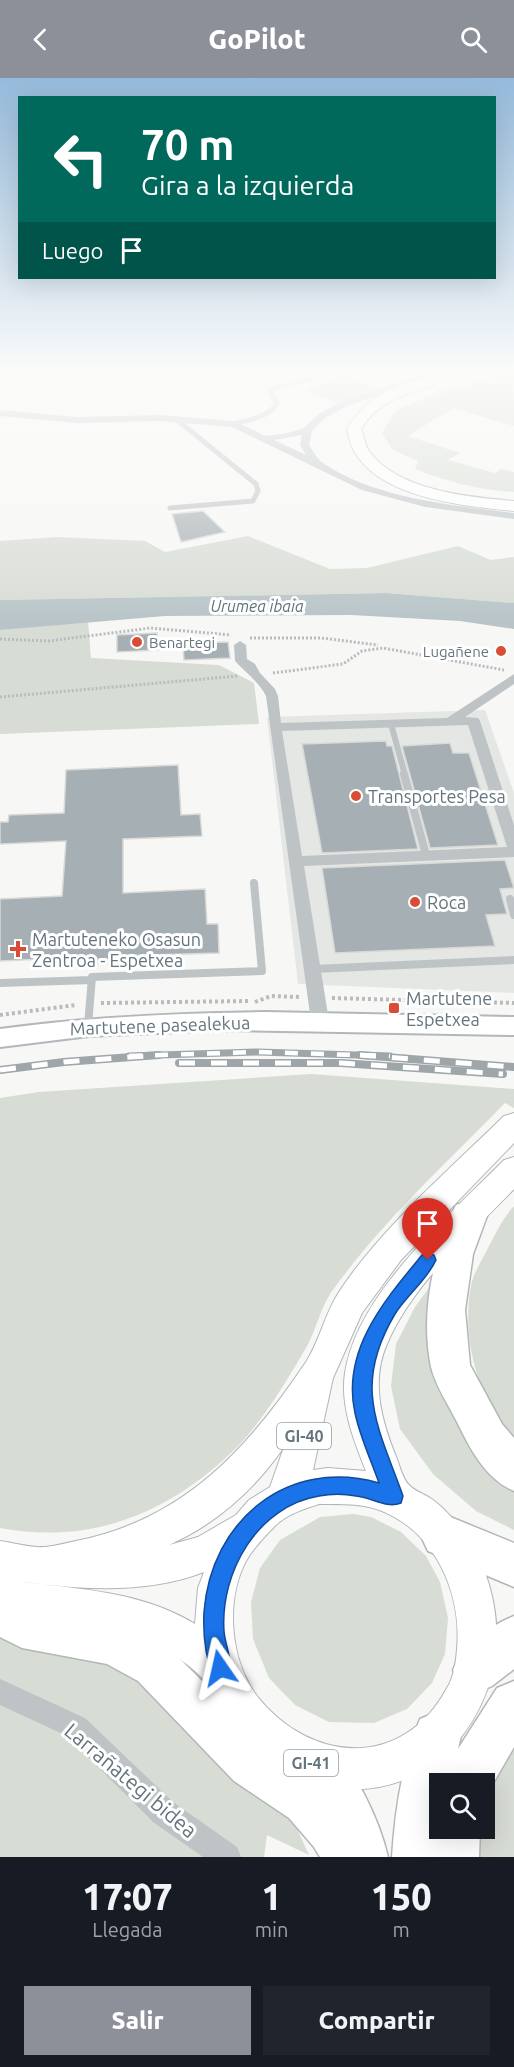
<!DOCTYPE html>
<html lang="es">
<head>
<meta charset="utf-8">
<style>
  body { margin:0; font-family:Ubuntu,sans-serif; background:#20242c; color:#f1f3f6; height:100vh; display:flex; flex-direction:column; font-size:22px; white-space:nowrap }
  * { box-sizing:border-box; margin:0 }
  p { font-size:20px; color:#9ea1a6 }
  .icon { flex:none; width:33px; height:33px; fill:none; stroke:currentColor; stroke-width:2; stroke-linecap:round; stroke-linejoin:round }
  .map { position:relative; height:1779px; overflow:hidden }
  .sheet { display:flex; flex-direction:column; background:#171b24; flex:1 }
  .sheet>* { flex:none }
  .banner { position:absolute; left:18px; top:18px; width:478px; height:183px; border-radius:0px; box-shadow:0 6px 24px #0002; background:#00695c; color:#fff; overflow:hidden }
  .tools { position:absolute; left:429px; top:1695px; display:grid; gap:12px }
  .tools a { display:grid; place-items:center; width:66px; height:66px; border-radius:0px; background:#171b24; box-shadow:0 6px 24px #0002; font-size:30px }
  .pin { position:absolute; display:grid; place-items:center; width:51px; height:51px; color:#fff; margin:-62px -26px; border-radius:50% 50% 50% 0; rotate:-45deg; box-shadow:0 0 6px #0007 }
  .pin .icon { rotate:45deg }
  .me { position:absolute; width:66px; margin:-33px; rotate:349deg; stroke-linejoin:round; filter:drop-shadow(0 0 4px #0008) }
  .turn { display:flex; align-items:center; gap:21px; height:126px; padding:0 24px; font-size:27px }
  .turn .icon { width:78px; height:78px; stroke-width:2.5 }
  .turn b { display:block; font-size:42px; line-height:51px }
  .then { display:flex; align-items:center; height:57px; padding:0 24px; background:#0003; gap:12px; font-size:22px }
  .eta { display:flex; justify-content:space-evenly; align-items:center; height:102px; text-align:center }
  .eta b { font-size:36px; font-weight:800; line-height:42px }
  .action { display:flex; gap:12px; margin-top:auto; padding:12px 24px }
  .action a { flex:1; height:69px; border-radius:0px; background:#8c9099; color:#fff; font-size:24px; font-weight:800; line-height:69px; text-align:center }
  .action a+a { background:#20242c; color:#f1f3f6 }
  header { display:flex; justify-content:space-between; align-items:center; height:78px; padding:0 24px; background:#8c9099; color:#fff; font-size:27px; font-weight:800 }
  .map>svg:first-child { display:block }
  .built { fill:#e5e7e5 }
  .green { fill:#d7dcd4 }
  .water { fill:#b8c4c8 }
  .building { fill:#a6afb3; stroke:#d9d9d7; stroke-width:1.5 }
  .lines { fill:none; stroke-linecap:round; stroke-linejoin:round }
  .secondary-casing { stroke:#b1b7bb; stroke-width:4 }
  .primary-casing { stroke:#b0b6b9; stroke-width:2 }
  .motorway-casing { stroke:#b2b7b9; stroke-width:3 }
  .path-far1 { stroke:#b9bcbe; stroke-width:3; stroke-dasharray:2 2; stroke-linecap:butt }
  .path { stroke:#b9bcbe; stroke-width:4; stroke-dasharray:3 3; stroke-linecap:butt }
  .service-far2 { stroke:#bec3c6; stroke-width:5 }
  .service-far1 { stroke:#bec3c6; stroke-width:6 }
  .service { stroke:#bec3c6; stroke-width:8 }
  .minor { fill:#bec3c6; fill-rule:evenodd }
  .secondary { fill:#fff; fill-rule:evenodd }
  .primary { fill:#fff; fill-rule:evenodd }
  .motorway { fill:#fff; fill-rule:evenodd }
  .rail-far1-casing { stroke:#9ea6aa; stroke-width:7 }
  .rail-casing { stroke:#9ea6aa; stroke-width:8 }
  .rail-far1 { stroke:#fff; stroke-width:4.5; stroke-dasharray:13; stroke-linecap:butt }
  .rail { stroke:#fff; stroke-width:5; stroke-dasharray:16; stroke-linecap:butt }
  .route { fill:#1a73e8; stroke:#114b97; stroke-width:1.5 }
  .poi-dot { fill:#d74d35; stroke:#fff; stroke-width:2 }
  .labels { text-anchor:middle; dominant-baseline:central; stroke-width:6; stroke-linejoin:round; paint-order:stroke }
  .far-poi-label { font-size:15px; fill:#64757d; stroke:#fff; text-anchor:start }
  .far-water-label { font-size:16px; font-style:italic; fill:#5f7478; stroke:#fff }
  .shield { fill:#fff; stroke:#929ea4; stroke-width:1.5 }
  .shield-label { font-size:16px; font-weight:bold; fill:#64757d }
  .poi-label { font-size:18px; fill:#64757d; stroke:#fff; text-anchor:start }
  .street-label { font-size:18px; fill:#64757d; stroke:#fff }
  .near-street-label { font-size:21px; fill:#64757d; stroke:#fff }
</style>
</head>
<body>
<header><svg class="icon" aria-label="back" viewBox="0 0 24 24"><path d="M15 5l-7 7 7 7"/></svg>GoPilot<svg class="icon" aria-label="search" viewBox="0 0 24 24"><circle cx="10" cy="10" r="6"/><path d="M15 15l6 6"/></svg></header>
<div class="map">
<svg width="514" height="1779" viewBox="0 0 514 1779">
  <rect width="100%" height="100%" fill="#f7f7f5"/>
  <!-- built -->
  <path class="built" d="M485,632L514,715V915L298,906L267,639Z"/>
  <!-- green -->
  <path class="green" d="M345,297L378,310L338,325L305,312Z
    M507,297H514V348L453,330L408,358L460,375L448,382L495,395L501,391L514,394V414C479,412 448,404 415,391L418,383L392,371L382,355L395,333L432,317Z
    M248,458L330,491L367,490L458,468L491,482L514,479V525L386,515L0,522V463L57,459L145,463L165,474Z
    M88,543L91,580L219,587L254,605L259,646L0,656V552Z
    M311,996L514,1011V1030L505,1025C447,1084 384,1142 335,1209C321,1226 317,1251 306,1270C286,1304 261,1346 232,1374C167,1436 90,1467 0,1450V1020L39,1014Z
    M514,1128V1362C478,1321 461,1261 471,1208C473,1196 482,1182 488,1170C496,1155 502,1141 514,1128Z
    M434,1203L514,1413V1452L476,1433L433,1396L400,1351L391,1308L396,1266L415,1229Z
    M353,1436L371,1439L401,1454L426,1478L440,1504L448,1540L445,1576L432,1605L407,1631L374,1645L329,1644L295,1627L269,1600L253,1561L251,1524L260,1490L280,1462L320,1439Z
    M0,1555L131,1584L293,1742L309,1777L267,1757L264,1779H0Z
    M514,1650V1779H472L474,1751L484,1750L485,1707Z"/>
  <!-- water -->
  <path class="water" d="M386,515L514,525V551L460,543L351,537L165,538L0,552V522Z"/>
  <!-- building -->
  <path class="building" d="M203,433L225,454L181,464L172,436Z
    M157,555L158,572L117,574V557Z
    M228,564L230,580L184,582L183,565Z
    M386,663L387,668H392L418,771L322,775L302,666Z
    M450,665L453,675H469L498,767L430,770L402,668Z
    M178,687L181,737L200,736L202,758L123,761V815L205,811L207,846H218L219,875L116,878L114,886L63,888L64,880L0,883V821L62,818L66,763L0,766V744H8L9,737L64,735L66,692Z
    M505,782L514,810L500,811L507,836L486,837L495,868L335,875L322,790Z"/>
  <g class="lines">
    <defs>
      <path id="secondary" d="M266,934L514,939V957L221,952L89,958L0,969V951C89,939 177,935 266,934Z"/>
      <path id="primary" d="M487,297L485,300L441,312L436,311L435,307C406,315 377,324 361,351C364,358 365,367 369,373C398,413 469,419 514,423V433C465,428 381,421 354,373C350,367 349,358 347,351C377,300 435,297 487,297Z
        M514,1035V1065L401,1182L362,1235L333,1300L313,1392L328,1390L366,1393C354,1363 340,1328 345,1295C357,1215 449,1138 504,1082L514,1079V1111C469,1158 413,1205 387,1266C370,1304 382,1345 397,1381C400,1389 403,1402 410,1408C415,1413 424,1416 430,1420C438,1425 446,1433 452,1440C493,1485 508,1555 487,1612C455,1701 363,1738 281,1690C272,1685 262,1681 255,1675C246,1667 234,1655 227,1644C220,1633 216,1618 208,1607C197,1591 174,1577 157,1567C119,1545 45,1546 0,1539V1501C67,1511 136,1510 195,1546L198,1510L204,1494C139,1519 67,1510 0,1501V1463C14,1465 31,1470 45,1469C55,1468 66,1465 76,1463C183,1442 248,1371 306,1284C320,1262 325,1235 339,1214C381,1150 449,1092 504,1038ZM284,1369L270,1409L249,1422L236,1437L198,1459L169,1467C216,1446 255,1411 284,1369ZM319,1426C339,1426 363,1425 382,1433C436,1455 462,1516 457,1571C456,1584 454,1599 447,1610C403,1692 311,1686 257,1618C230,1582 225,1523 246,1483C252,1472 265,1458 275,1448C287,1436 304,1431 319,1426Z"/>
      <path id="motorway" d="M469,1123L482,1127L487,1138L473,1176L465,1232L470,1287L502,1346L514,1360V1413C488,1402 473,1376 461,1352C452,1332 436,1310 431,1289C420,1235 433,1176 456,1127Z
        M443,1436L514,1465V1509L428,1473L421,1458L428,1443Z
        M0,1509L30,1526L109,1540L148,1557L170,1571L268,1669L287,1680L292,1668L309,1661C314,1663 322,1665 327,1668C356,1689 380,1745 388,1779H320L314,1769L289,1740L234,1703L138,1603L107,1586L22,1570L0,1559Z
        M514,1538V1591L492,1608L476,1615L460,1608L453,1592C463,1567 489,1548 514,1538Z
        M514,1603V1669L484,1721V1706H440V1750H480L479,1779H392C395,1733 402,1684 420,1641L437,1634L454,1641L461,1658L458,1671L497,1610Z"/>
    </defs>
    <!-- secondary casing -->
    <use href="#secondary" class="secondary-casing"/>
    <!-- primary casing -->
    <use href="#primary" class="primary-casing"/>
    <!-- motorway casing -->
    <use href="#motorway" class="motorway-casing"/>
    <!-- path-far1 -->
    <path class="path-far1" d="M250,560H321L378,567
      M0,561L49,563L150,550L231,557
      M273,595L343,586L362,573L383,570L504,592
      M0,619L238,598"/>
    <!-- path -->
    <path class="path" d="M332,920L514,925
      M255,924L271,918L300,919
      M101,925L249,923
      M0,937L76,927"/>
    <!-- service-far2 -->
    <path class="service-far2" d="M477,300L492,297
      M234,346C249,341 269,340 277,325L269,313L271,311L324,297
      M170,430L253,423L258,413L256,406L176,341"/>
    <!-- service-far1 -->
    <path class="service-far1" d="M391,646L405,697"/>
    <!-- service -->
    <path class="service" d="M404,696L426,777
      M510,821L514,837
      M313,891L514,882
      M0,905L92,902
      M88,948L92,899L262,893L254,805"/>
    <!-- minor -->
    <path class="minor" d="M421,297H436L347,328L325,340L312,353L309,367C313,373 318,382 323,385C376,421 453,427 514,435V441L425,429L362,412L232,349L159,343L77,345L0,338V332L77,339L159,337L234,343L266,358L288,355L304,350L319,336L340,324ZM302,357L300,367L306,377L274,362Z
      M240,563L246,567L247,581L255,586L260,595L275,611L278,618L281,645L447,640L514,596V606L465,639L478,640L480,643L514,747V779L304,788L329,943L326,947L320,949L314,947L311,943L266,618C260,605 244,593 235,583L234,567ZM468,647L507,769L302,778L282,653Z
      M0,1601L85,1640L173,1724L237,1769L241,1779H203L153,1744L67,1658L0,1627Z"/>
    <!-- secondary -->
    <use href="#secondary" class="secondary"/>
    <!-- primary -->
    <use href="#primary" class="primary"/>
    <!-- motorway -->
    <use href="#motorway" class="motorway"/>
    <defs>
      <path id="rail-far1" d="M129,978L257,974L390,978"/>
      <path id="rail" d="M360,977L514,989
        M179,985H341L503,996
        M0,992L64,984L159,977"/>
    </defs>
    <!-- rail-far1 casing -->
    <use href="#rail-far1" class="rail-far1-casing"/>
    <!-- rail casing -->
    <use href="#rail" class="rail-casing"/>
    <!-- rail-far1 -->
    <use href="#rail-far1" class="rail-far1"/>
    <!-- rail -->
    <use href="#rail" class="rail"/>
  </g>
  <!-- sky -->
  <linearGradient id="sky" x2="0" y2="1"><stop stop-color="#95badb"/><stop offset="0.54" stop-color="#fbfbfa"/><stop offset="1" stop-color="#fbfbfa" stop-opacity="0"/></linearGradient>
  <rect width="514" height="546" fill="url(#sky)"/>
  <!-- route -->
  <path class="route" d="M428,1175L434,1177L436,1182C427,1202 407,1217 395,1236C352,1308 378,1348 403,1418L401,1425C386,1431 371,1419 356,1418C345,1416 330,1416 319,1418C258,1428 220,1494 224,1553C225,1568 234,1583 228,1598L220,1601L213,1598C205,1578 203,1555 204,1534C211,1442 288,1379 379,1405C371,1382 360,1359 355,1335C341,1272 385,1222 422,1177Z"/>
  <!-- markers -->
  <g class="poi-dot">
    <circle cx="137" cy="564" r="6"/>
    <circle cx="501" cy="573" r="6"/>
    <circle cx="356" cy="718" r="6"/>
    <circle cx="415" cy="824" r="6"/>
    <path d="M15 862h6v6h6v6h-6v6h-6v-6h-6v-6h6z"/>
    <rect x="388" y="924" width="12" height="12" rx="3"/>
  </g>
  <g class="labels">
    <!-- far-poi labels -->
    <g class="far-poi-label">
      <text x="149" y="564">Benartegi</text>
      <text x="489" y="573" text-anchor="end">Lugañene</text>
    </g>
    <!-- far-water labels -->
    <g class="far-water-label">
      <text x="257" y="528">Urumea ibaia</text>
    </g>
    <!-- shield labels -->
    <g class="shield">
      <rect x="277" y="1345" width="54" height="26" rx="4.5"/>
      <rect x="284" y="1672" width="54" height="26" rx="4.5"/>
    </g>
    <g class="shield-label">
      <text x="304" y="1358">GI-40</text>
      <text x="311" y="1685">GI-41</text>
    </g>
    <!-- poi labels -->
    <g class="poi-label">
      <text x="368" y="718">Transportes Pesa</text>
      <text x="427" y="824">Roca</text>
      <text x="32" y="861">Martuteneko Osasun<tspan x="32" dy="21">Zentroa - Espetxea</tspan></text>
      <text x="406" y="920">Martutene<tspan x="406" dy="21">Espetxea</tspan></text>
    </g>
    <!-- street labels -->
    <g class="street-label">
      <text transform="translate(160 947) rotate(-2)">Martutene pasealekua</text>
    </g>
    <!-- near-street labels -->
    <g class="near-street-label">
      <text transform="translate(131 1702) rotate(40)">Larrañategi bidea</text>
    </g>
  </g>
</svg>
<div class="tools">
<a><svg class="icon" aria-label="search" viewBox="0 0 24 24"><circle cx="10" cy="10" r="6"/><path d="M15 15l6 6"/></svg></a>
</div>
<div class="pin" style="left:428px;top:1182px;background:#d93025"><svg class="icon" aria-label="arrive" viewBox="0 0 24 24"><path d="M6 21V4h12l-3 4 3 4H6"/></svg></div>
<svg class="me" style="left:220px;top:1590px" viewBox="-20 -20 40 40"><path d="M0-17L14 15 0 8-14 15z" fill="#1a73e8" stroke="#fff" stroke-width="4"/></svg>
<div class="banner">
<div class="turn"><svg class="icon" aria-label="left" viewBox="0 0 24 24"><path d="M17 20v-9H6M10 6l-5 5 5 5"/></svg><div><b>70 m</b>Gira a la izquierda</div></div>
<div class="then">Luego<svg class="icon" aria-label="arrive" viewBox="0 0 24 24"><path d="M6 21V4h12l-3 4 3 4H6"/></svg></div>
</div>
</div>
<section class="sheet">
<div class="eta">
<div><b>17:07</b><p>Llegada</p></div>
<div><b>1</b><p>min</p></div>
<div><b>150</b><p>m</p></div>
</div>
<div class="action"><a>Salir</a><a>Compartir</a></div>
</section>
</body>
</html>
